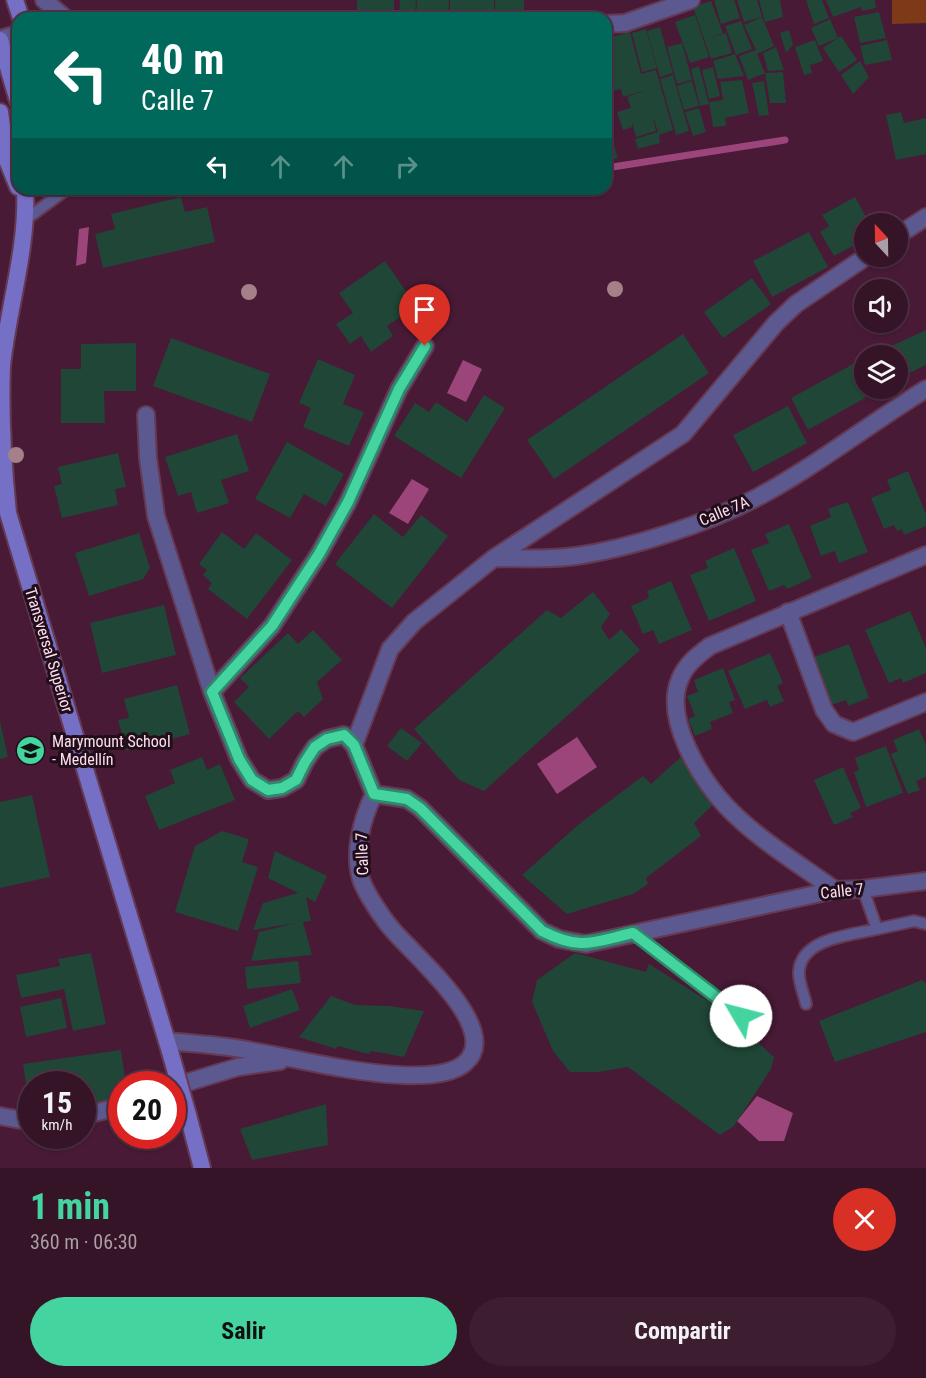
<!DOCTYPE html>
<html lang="es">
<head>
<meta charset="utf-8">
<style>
  body { margin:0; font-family:"Roboto Condensed",sans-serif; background:#3d1d30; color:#f1f3f6; height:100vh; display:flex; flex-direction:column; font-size:22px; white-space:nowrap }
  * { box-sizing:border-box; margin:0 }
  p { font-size:20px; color:#aa9ea8 }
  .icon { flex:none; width:33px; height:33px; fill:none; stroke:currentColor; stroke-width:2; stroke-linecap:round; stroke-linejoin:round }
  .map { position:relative; height:1168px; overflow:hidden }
  .drawer { display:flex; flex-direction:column; background:#361428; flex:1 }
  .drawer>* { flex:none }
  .top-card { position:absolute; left:12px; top:12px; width:600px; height:183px; border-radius:18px; box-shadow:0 2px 4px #0004,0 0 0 2px #503345; background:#00695c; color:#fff; overflow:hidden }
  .needle { width:39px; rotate:338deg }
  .fabs { position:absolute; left:854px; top:213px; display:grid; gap:12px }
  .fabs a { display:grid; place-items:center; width:54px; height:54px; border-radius:50%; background:#361428; box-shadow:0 2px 4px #0004,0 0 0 2px #503345; font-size:30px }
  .speed { position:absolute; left:18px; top:1071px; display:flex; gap:12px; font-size:30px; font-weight:700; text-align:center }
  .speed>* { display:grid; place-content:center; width:78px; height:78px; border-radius:50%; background:#361428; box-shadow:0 2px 4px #0004,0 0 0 2px #503345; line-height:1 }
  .speed small { font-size:15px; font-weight:400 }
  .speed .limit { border:9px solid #d22; background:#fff; color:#111 }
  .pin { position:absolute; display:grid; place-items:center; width:51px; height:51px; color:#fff; margin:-62px -26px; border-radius:50% 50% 50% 0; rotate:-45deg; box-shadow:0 0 6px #0007 }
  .pin .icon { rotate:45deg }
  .me { position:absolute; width:66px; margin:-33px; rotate:307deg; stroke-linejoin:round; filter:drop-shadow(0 0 4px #0008) }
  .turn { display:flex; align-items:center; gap:21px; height:126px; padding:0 30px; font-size:27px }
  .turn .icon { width:78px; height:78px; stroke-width:2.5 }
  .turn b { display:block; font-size:42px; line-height:51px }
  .lanes { display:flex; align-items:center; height:57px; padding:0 30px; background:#0003; justify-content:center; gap:30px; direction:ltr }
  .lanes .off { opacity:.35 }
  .round { display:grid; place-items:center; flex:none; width:63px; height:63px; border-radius:32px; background:#3d1d30 }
  .headline { display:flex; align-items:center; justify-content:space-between; height:102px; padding:0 30px }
  h1 { font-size:36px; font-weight:700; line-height:45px; color:#44d4a0 }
  .button { display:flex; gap:12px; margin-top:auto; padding:12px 30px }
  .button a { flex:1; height:69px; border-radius:36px; background:#44d4a0; color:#111; font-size:24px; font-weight:700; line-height:69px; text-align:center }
  .button a+a { background:#3d1d30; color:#f1f3f6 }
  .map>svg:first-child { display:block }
  .green { fill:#7e3a18 }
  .water { fill:#9c457b }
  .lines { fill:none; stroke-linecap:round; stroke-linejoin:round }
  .stream { stroke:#9c457b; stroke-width:7 }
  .building { fill:#1f4636 }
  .service-casing { stroke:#653953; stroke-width:14 }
  .minor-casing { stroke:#653953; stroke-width:20 }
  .secondary-casing { stroke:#653953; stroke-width:20 }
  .service { stroke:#5b598f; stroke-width:10 }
  .minor { stroke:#5b598f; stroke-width:16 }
  .secondary { stroke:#756fc6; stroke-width:16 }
  .secondary-bridge-casing { stroke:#653953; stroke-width:20; stroke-linecap:butt }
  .secondary-bridge { stroke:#756fc6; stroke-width:16 }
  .tree { fill:#a48188 }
  .route-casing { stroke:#2c8a68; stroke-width:15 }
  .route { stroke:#44d4a0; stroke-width:10 }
  .labels { text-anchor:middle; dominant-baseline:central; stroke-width:6; stroke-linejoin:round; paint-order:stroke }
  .street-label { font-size:16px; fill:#fddeee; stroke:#220e1a }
  .poi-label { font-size:16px; fill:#fddeee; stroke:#220e1a; text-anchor:start }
</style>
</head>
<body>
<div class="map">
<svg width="926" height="1168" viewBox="0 0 926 1168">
  <rect width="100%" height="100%" fill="#481a36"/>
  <!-- green -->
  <path class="green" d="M892,0H926V23L892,24Z"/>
  <!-- water -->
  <path class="water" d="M89,227L86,263L76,266L79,229Z
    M463,360L482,369L466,402L447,393Z
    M412,479L429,489L408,524L389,513Z
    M577,737L597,767L557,794L537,764Z
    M757,1096L793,1113L784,1141H759L737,1121Z"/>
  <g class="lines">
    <!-- stream -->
    <path class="stream" d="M606,168L785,140"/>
  </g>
  <!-- building -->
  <path class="building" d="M357,0H394V18H357Z
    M400,0H416L415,18H399Z
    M417,0H449L448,18H416Z
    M450,0H494V18H468V6L467,18H450Z
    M495,0H524V14H504V18H495Z
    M714,0H734L740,18L721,24Z
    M737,0H757L762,17L744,22Z
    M759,0H780L783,17L765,22Z
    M806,0H822L829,18L814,24Z
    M826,0H875L876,8L862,11L861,7L833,17Z
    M711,1L723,33L711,37L726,33L732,53L711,59L693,7Z
    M879,12L886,38L860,43L854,17Z
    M695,15L709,57L690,63L675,22Z
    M762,17L774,46L757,54L765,73L748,80L739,56L756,50L744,25Z
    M830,19L838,38L819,46L811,28Z
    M741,21L752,49L736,55L725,26Z
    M660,27L673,73L660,77L647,31Z
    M646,29L657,68L642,72L632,33Z
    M789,30L793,45L786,53L780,33Z
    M630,32L641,74L656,70L673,130L659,135L660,143L638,149L635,139L658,132L653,116L656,131L636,137L632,123V127L623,130L617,112L631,108L627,97L646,90L623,97L621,89L606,93L607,38Z
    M841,36L857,60L839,72L823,48Z
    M815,40L823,61L810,65L812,73L804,75L795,47Z
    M887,40L892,60L865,65L860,46Z
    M682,43L692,80L677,84L667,47Z
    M776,47L784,70L768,71L763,53Z
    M735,54L744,76L718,79L713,61Z
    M860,61L869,77L853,94L841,75Z
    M699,66L709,104L700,106L691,69Z
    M713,67L720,96L709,99L702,70Z
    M783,72L786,103H770L765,73Z
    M673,75L689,131L676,135L660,79Z
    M742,80L749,113L725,118L726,126L713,127L709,102L723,100L720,82Z
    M692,81L699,106L684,110L677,86Z
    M764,81L769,115L759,116L752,83Z
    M699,108L706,132L693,136L685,112Z
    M901,112L904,123L926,118V154L896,160L886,115Z
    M609,128L618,158L606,162V129Z
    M181,197L185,212L207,207L215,242L103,268L95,234L115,229L111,214Z
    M855,197L870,224H864V240L834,256L820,232L829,226L822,215Z
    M809,232L828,267L772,297L753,261Z
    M385,261L416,306L387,326L393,336L371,352L361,336L350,344L336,324L353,313L339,293Z
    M752,278L771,304L723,338L704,312Z
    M926,330V365L897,379V356H875L874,354Z
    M683,334L709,373L554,479L527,440Z
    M171,338L270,374L252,422L153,386Z
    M136,343V391H104L105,423H61V369H81V344Z
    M318,359L355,375L343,404L364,412L349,446L303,427L311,408L299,403Z
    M855,363L864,379V388H869L872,394L808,430L791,398Z
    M484,395L505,408L461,478L394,436L415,403L429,412L436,402L467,422Z
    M788,406L807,443L753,472L733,435Z
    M237,434L249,471L221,480L229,503L197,513L191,492L178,496L165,457Z
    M287,442L344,474L326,506L304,494L290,518L255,499Z
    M118,453L126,487L115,489L118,505L62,518L54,486L62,484L58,467Z
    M908,471L926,514V526L904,535L902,529L897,531L894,525L884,529L871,498L891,490L887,480Z
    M848,502L868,552L839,563L835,551L821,556L810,526L831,517L828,509Z
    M374,514L403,537L421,515L448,536L392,608L335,564Z
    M789,524L812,578L787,589L784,585L769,591L751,550L769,543L765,534Z
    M222,532L244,549L256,533L292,560L247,619L208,589L212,583L203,575L207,570L199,564Z
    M139,533L150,568L143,579L89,596L75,553Z
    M734,548L756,601L709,621L690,575L708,568L705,561Z
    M671,581L692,630L659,644L653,630L643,634L631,606L649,598L647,591Z
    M593,592L610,614L601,627L609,640L621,629L640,650L484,791L459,780L414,729L547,610L561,618Z
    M164,605L176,655L102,673L90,623Z
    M910,611L926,648V673L903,683L901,678L889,683L865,630Z
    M313,630L342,660L317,682L323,699L304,717L298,711L269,739L234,702L249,687L240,678L288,633L298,644Z
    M849,644L869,698L848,706L846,700L828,706L811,658Z
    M770,653L783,683L777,686L784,701L770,707L767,700L745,709L728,671Z
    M723,668L735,700L729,702L733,713L710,722L712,729L695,736L688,719L695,716L687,696L698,692L694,680Z
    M177,685L190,734L127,751L118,720L129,718L124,699Z
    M0,721L8,757L0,759Z
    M401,728L422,743L407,761L387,746Z
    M919,729L926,745V777L916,781L920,790L908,794L891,754L898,751L893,740Z
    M886,746L903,793L866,807L854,772L859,770L855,758Z
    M202,757L207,770L220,764L235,800L159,830L145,796L175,783L170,770Z
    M681,757L713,805L694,823L701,836L646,878L648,884L633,894L567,914L522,875L579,824L643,776L651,784Z
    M843,767L861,808L850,813L853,817L834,825L814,780Z
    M32,795L50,877L0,888V802Z
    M222,831L249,839L242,862L258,867L238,931L175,912L195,846Z
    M275,851L327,876L315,902L306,897L311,921L303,922L312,955L251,961L259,932L296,923L253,930L263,903L298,893L268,878Z
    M91,953L106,1024L73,1031L64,989L21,998L16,975L60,966L58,959Z
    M575,953L646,972L649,964L722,1010L774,1057L771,1069L734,1126L720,1135L628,1067L598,1072H570L553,1051L532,1002L537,980Z
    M298,961L301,983L247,989L245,967Z
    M922,980L926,984V1032L835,1062L819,1021Z
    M292,989L300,1010L250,1028L243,1006Z
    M331,996L355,1005L389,1006L424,1011L404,1057L371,1051L369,1054L338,1046L336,1049L299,1037Z
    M61,998L67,1028L26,1037L20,1007Z
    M121,1050L126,1084H122V1103L82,1109V1084H32L30,1112L23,1064Z
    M326,1104L328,1145L252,1160L240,1129Z"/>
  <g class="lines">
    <defs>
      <path id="service" d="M25,220L67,189
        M877,929L914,921L926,924
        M633,933L759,1030
        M806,1004C804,994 798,981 799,971C802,938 851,935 877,929L863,889"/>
      <path id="minor" d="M44,0L65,18
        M606,24L625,23L691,0
        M0,39L18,34
        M897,236L926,217
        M146,415L148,458L156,516L212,692L239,759L252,780L268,790L282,788L296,780L305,762L315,747L327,739L344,735L354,745
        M495,558C521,558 550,560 576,556C632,548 708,523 758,497C816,466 869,424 926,389
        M788,612L824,710L834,724L853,732L926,702
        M212,692L272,626L319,554L348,502L399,389L425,346
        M374,794L354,745L390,649L414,622L494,558L683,434L776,323L796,304L867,256
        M374,794L407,799L420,808L542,931L559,939L586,944L835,890L863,889L926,881
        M835,890C799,864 756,838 726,806C700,778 663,718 680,679C686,664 698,655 710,646L926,555
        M167,1041C195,1044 224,1045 252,1051C282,1056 311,1063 341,1068C371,1073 441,1084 465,1063C504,1029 411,953 391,928C383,919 366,893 362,882C352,854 362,819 374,794
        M172,1087L238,1067L280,1061
        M0,1116L32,1122
        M82,1116L122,1106"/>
      <path id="secondary" d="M15,0L21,18
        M0,40L18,101
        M0,112L7,160L18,187
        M25,189C28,248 8,308 2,366C0,416 3,464 8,513L171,1055
        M188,1115L202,1168"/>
    </defs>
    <!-- service casing -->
    <use href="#service" class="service-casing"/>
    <!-- minor casing -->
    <use href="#minor" class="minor-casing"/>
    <!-- secondary casing -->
    <use href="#secondary" class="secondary-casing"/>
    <!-- service -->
    <use href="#service" class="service"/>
    <!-- minor -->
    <use href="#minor" class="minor"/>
    <!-- secondary -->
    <use href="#secondary" class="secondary"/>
    <defs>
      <path id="secondary-bridge" d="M171,1055L188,1115"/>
    </defs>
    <!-- secondary-bridge casing -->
    <use href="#secondary-bridge" class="secondary-bridge-casing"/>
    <!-- secondary-bridge -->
    <use href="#secondary-bridge" class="secondary-bridge"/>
  </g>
  <!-- trees -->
  <g class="tree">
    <circle cx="615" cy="289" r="8"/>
    <circle cx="249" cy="292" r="8"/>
    <circle cx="16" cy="455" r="8"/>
  </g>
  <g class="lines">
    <defs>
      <path id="route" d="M425,346L399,389L348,502L319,554L272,626L212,692L239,759L252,780L268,790L282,788L296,780L305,762L315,747L327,739L344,735L354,745L374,794L407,799L420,808L542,931C581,951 593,942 633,933L741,1016"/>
    </defs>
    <!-- route casing -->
    <use href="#route" class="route-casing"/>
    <!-- route -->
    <use href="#route" class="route"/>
  </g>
  <!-- icons -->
  <defs>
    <symbol id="school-disc" viewBox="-11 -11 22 22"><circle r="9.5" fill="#44d4a0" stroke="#220e1a"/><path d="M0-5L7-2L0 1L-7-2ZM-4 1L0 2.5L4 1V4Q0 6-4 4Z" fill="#111"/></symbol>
  </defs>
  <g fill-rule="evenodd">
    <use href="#school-disc" x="14" y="734" width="33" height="33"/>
  </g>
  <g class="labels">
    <!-- street labels -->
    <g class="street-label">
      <text transform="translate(724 511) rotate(-23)">Calle 7A</text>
      <text transform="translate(49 650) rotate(73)">Transversal Superior</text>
      <text transform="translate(362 854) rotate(-92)">Calle 7</text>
      <text transform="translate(842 891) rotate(-6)">Calle 7</text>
    </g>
    <!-- poi labels -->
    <g class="poi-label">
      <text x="52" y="741">Marymount School<tspan x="52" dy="18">- Medellín</tspan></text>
    </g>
  </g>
</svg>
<div class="fabs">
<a><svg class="needle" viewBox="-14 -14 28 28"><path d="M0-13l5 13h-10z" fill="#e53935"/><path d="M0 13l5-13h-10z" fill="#aa9ea8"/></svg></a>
<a><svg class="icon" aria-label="sound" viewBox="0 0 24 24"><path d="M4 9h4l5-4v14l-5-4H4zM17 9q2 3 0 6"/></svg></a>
<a><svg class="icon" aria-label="layers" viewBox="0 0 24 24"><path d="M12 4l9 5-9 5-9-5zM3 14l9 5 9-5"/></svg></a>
</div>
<div class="speed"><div>15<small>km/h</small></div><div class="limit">20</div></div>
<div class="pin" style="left:425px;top:346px;background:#d93025"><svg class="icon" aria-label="arrive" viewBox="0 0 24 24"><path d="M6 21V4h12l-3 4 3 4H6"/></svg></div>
<svg class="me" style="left:741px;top:1016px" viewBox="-20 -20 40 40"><circle r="19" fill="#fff"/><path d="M0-13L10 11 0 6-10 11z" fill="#44d4a0"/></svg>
<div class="top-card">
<div class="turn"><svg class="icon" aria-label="left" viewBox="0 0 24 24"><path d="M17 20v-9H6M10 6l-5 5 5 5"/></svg><div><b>40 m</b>Calle 7</div></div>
<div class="lanes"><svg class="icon" aria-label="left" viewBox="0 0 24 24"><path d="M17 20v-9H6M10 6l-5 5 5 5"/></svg><svg class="icon off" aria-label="ahead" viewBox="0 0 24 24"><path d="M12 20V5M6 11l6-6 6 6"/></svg><svg class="icon off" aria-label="ahead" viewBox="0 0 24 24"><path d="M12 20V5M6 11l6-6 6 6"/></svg><svg class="icon off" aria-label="right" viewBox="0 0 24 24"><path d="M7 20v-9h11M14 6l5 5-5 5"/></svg></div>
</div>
</div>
<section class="drawer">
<div class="headline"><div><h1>1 min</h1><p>360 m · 06:30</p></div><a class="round" style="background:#d93025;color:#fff"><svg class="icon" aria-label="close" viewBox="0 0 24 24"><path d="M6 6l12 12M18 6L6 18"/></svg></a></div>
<div class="button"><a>Salir</a><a>Compartir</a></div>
</section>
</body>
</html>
